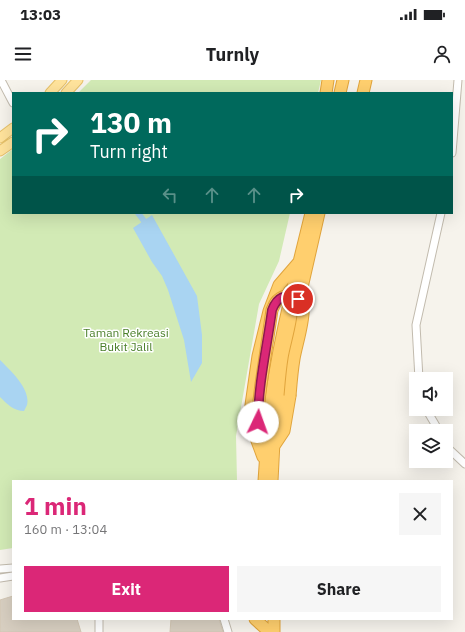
<!DOCTYPE html>
<html lang="en">
<head>
<meta charset="utf-8">
<style>
  body { margin:0; font-family:"IBM Plex Sans",sans-serif; background:#f6f6f6; color:#202124; height:100vh; display:flex; flex-direction:column; font-size:15px; white-space:nowrap }
  * { box-sizing:border-box; margin:0 }
  p { font-size:13px; color:#757577 }
  .icon { flex:none; width:22px; height:22px; fill:none; stroke:currentColor; stroke-width:2; stroke-linecap:round; stroke-linejoin:round }
  .map { position:relative; flex:1; overflow:hidden }
  .details { position:absolute; left:12px; top:400px; width:441px; height:140px; display:flex; flex-direction:column; background:#fff; border-radius:0px; box-shadow:0 4px 16px #0002 }
  .details>* { flex:none }
  .hud { position:absolute; left:12px; top:12px; width:441px; height:122px; border-radius:0px; box-shadow:0 4px 16px #0002; background:#00695c; color:#fff; overflow:hidden }
  .buttons { position:absolute; left:409px; top:292px; display:grid; gap:8px }
  .buttons a { display:grid; place-items:center; width:44px; height:44px; border-radius:0px; background:#fff; box-shadow:0 4px 16px #0002; font-size:20px }
  .pin { position:absolute; display:grid; place-items:center; width:34px; height:34px; color:#fff; margin:-17px; border:2px solid #fff; border-radius:50%; box-shadow:0 1px 4px #0007 }
  .me { position:absolute; width:44px; margin:-22px; rotate:3deg; stroke-linejoin:round; filter:drop-shadow(0 0 3px #0008) }
  .turn { display:flex; align-items:center; gap:14px; height:84px; padding:0 12px; font-size:18px }
  .turn .icon { width:52px; height:52px; stroke-width:2.5 }
  .turn b { display:block; font-size:28px; line-height:34px }
  .lanes { display:flex; align-items:center; height:38px; padding:0 12px; background:#0003; justify-content:center; gap:20px; direction:ltr }
  .lanes .off { opacity:.35 }
  .round { display:grid; place-items:center; flex:none; width:42px; height:42px; border-radius:0px; background:#f6f6f6 }
  .summary { display:flex; align-items:center; justify-content:space-between; height:68px; padding:0 12px }
  h1 { font-size:24px; font-weight:700; line-height:30px; color:#db2777 }
  .cta { display:flex; gap:8px; margin-top:auto; padding:8px 12px }
  .cta a { flex:1; height:46px; border-radius:0px; background:#db2777; color:#fff; font-size:16px; font-weight:700; line-height:46px; text-align:center }
  .cta a+a { background:#f6f6f6; color:#202124 }
  .status { display:flex; justify-content:space-between; align-items:center; height:28px; padding:0 20px; background:#fff; direction:ltr }
  .status svg { height:11px; fill:currentColor }
  header { display:flex; justify-content:space-between; align-items:center; height:52px; padding:0 12px; background:#fff; font-size:18px; font-weight:700 }
  .map>svg:first-child { display:block }
  .green { fill:#d2eab5 }
  .water { fill:#a9d4f2 }
  .lines { fill:none; stroke-linecap:round; stroke-linejoin:round }
  .canal { stroke:#a9d4f2; stroke-width:6 }
  .building { fill:#d8cfc1; stroke:#d3c7b4 }
  .minor-casing { stroke:#c2bbae; stroke-width:9 }
  .major-casing { stroke:#e6c16a; stroke-width:11 }
  .highway-casing { stroke:#e0a43c; stroke-width:13 }
  .minor { stroke:#fff; stroke-width:7 }
  .major { stroke:#ffe39c; stroke-width:9 }
  .highway { stroke:#ffcf6e; stroke-width:11 }
  .highway-bridge-casing { stroke:#e0a43c; stroke-width:13; stroke-linecap:butt }
  .highway-bridge { stroke:#ffcf6e; stroke-width:11 }
  .route-casing { stroke:#8e194d; stroke-width:10 }
  .route { stroke:#db2777; stroke-width:7 }
  .labels { text-anchor:middle; dominant-baseline:central; stroke-width:3; stroke-linejoin:round; paint-order:stroke }
  .park-label { font-size:12px; fill:#4a7f2a; stroke:#fff }
</style>
</head>
<body>
<div class="status"><b>13:03</b><svg viewBox="0 0 49 12"><path d="M0 12V9h3v3zM5 12V6h3v6zM10 12V3h3v9zM15 12V0h3v12zM26 1h20v11H26zM47 4h2v5h-2z"/></svg></div>
<header><svg class="icon" aria-label="menu" viewBox="0 0 24 24"><path d="M4 6h16M4 12h16M4 18h16"/></svg>Turnly<svg class="icon" aria-label="person" viewBox="0 0 24 24"><circle cx="12" cy="8" r="4"/><path d="M4 21q1-7 8-7t8 7"/></svg></header>
<div class="map">
<svg width="465" height="552" viewBox="0 0 465 552">
  <rect width="100%" height="100%" fill="#f6f3ec"/>
  <!-- green -->
  <path class="green" d="M91,0H321L318,13H78Z
    M13,69V133H290L279,181L259,224L236,356L237,401H13V468L0,470V79Z"/>
  <!-- water -->
  <path class="water" d="M152,135L197,216L202,255V283L191,302L184,260L168,210L162,196L152,182L133,148Z
    M0,280C10,290 31,309 27,325C26,327 25,329 24,331C14,331 7,324 0,317Z"/>
  <g class="lines">
    <!-- canal -->
    <path class="canal" d="M138,133L144,141"/>
  </g>
  <!-- building -->
  <path class="building" d="M13,516V539H77L81,552H0V520Z
    M171,539H219L223,552H170Z"/>
  <g class="lines">
    <defs>
      <path id="minor" d="M1,0L13,23
        M452,73L458,0
        M419,299L416,245L441,133
        M428,329L429,334L439,351
        M446,363L449,369L465,384
        M0,489L13,488
        M0,498L13,496
        M99,539V552
        M224,539L228,552"/>
      <path id="major" d="M50,13L62,0
        M66,13L78,0
        M0,58L13,48
        M0,71L13,62"/>
      <path id="highway" d="M326,13L328,0
        M340,13L343,0
        M363,13L366,0
        M269,334C277,266 295,199 311,133
        M274,366L284,351L290,316
        M263,377L250,342L251,325L258,276L269,231L279,205L298,183
        M264,401L267,357
        M272,401L275,342L285,282L319,133
        M255,539L266,549
        M274,539V552"/>
    </defs>
    <!-- minor casing -->
    <use href="#minor" class="minor-casing"/>
    <!-- major casing -->
    <use href="#major" class="major-casing"/>
    <!-- highway casing -->
    <use href="#highway" class="highway-casing"/>
    <!-- minor -->
    <use href="#minor" class="minor"/>
    <!-- major -->
    <use href="#major" class="major"/>
    <!-- highway -->
    <use href="#highway" class="highway"/>
    <defs>
      <path id="highway-bridge" d="M254,352L258,342V329L261,304L272,230C274,226 275,222 278,220C286,213 301,216 303,227C305,239 296,266 294,279C292,291 291,304 290,316"/>
    </defs>
    <!-- highway-bridge casing -->
    <use href="#highway-bridge" class="highway-bridge-casing"/>
    <!-- highway-bridge -->
    <use href="#highway-bridge" class="highway-bridge"/>
  </g>
  <g class="lines">
    <defs>
      <path id="route" d="M258,342C258,305 267,267 272,230C277,217 285,213 298,219"/>
    </defs>
    <!-- route casing -->
    <use href="#route" class="route-casing"/>
    <!-- route -->
    <use href="#route" class="route"/>
  </g>
  <g class="labels">
    <!-- park labels -->
    <g class="park-label">
      <text x="126" y="252">Taman Rekreasi<tspan x="126" dy="14">Bukit Jalil</tspan></text>
    </g>
  </g>
</svg>
<div class="buttons">
<a><svg class="icon" aria-label="sound" viewBox="0 0 24 24"><path d="M4 9h4l5-4v14l-5-4H4zM17 9q2 3 0 6"/></svg></a>
<a><svg class="icon" aria-label="layers" viewBox="0 0 24 24"><path d="M12 4l9 5-9 5-9-5zM3 14l9 5 9-5"/></svg></a>
</div>
<div class="pin" style="left:298px;top:219px;background:#d93025"><svg class="icon" aria-label="arrive" viewBox="0 0 24 24"><path d="M6 21V4h12l-3 4 3 4H6"/></svg></div>
<svg class="me" style="left:258px;top:342px" viewBox="-20 -20 40 40"><circle r="19" fill="#fff"/><path d="M0-13L10 11 0 6-10 11z" fill="#db2777"/></svg>
<div class="hud">
<div class="turn"><svg class="icon" aria-label="right" viewBox="0 0 24 24"><path d="M7 20v-9h11M14 6l5 5-5 5"/></svg><div><b>130 m</b>Turn right</div></div>
<div class="lanes"><svg class="icon off" aria-label="left" viewBox="0 0 24 24"><path d="M17 20v-9H6M10 6l-5 5 5 5"/></svg><svg class="icon off" aria-label="ahead" viewBox="0 0 24 24"><path d="M12 20V5M6 11l6-6 6 6"/></svg><svg class="icon off" aria-label="ahead" viewBox="0 0 24 24"><path d="M12 20V5M6 11l6-6 6 6"/></svg><svg class="icon" aria-label="right" viewBox="0 0 24 24"><path d="M7 20v-9h11M14 6l5 5-5 5"/></svg></div>
</div>
<section class="details">
<div class="summary"><div><h1>1 min</h1><p>160 m · 13:04</p></div><a class="round"><svg class="icon" aria-label="close" viewBox="0 0 24 24"><path d="M6 6l12 12M18 6L6 18"/></svg></a></div>
<div class="cta"><a>Exit</a><a>Share</a></div>
</section>
</div>
</body>
</html>
